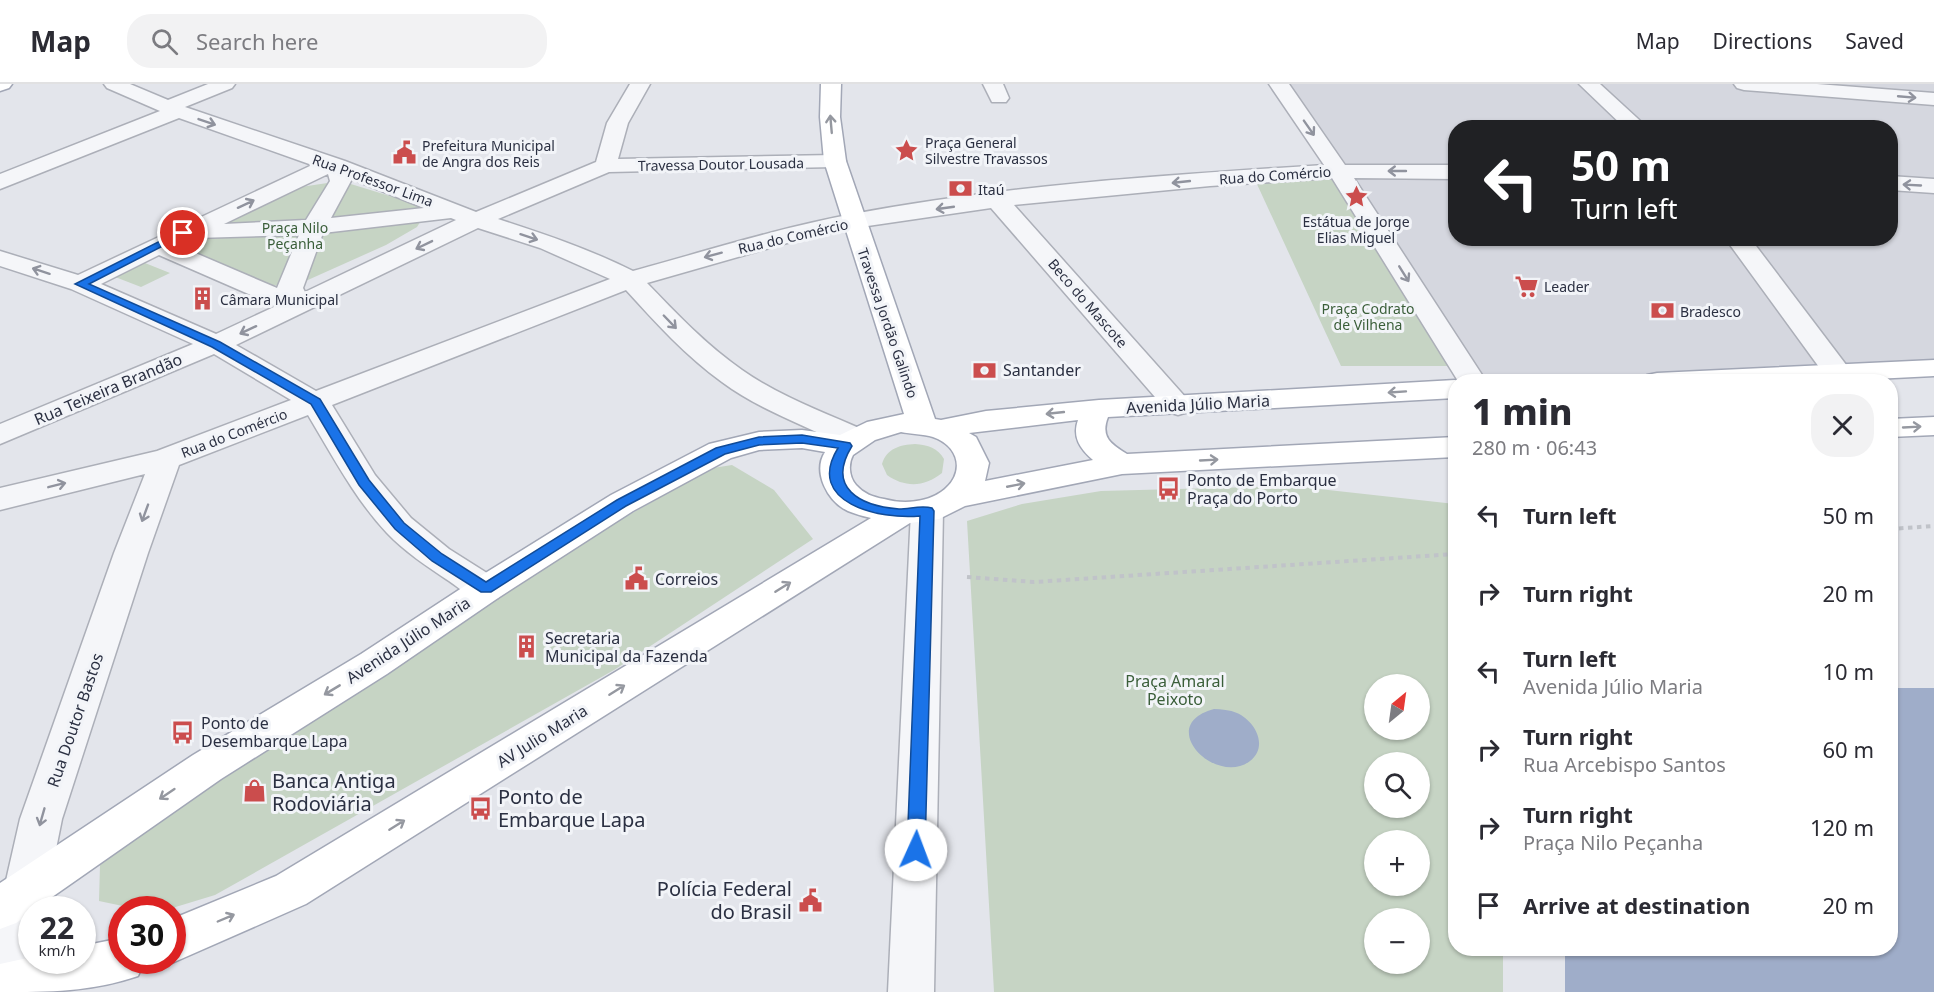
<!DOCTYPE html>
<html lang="en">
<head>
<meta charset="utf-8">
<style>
  body { margin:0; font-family:"Noto Sans",sans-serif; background:#f2f2f3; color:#2b2b33; height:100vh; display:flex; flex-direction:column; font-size:22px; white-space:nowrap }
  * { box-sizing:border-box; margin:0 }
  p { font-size:20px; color:#7c7c81 }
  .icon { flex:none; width:33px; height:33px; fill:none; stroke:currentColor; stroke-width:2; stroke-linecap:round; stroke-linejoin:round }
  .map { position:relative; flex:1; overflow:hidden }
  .sheet { position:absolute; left:1448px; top:290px; width:450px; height:582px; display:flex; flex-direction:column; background:#fff; border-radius:24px; box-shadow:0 2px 4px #0004 }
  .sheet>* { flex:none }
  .guide { position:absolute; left:1448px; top:36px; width:450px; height:126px; border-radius:24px; box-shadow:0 2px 4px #0004; background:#202124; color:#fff; overflow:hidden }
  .needle { width:39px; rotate:29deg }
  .fabs { position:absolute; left:1364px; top:590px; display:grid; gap:12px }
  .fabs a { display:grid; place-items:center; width:66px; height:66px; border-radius:50%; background:#fff; box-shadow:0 2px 4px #0004; font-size:30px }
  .speed { position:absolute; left:18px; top:812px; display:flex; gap:12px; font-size:30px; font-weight:700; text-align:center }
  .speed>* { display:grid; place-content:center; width:78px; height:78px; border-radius:50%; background:#fff; box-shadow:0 2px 4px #0004; line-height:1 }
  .speed small { font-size:15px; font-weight:400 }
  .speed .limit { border:9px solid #d22; background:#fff; color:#111 }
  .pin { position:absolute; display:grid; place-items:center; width:51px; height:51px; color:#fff; margin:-26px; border:3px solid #fff; border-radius:50%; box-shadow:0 2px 6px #0007 }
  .me { position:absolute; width:66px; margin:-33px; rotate:2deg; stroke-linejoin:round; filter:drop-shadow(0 0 4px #0008) }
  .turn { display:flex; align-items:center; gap:21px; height:126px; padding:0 24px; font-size:27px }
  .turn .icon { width:78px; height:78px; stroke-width:2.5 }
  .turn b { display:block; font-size:42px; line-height:51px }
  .round { display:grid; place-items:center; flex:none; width:63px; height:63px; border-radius:24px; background:#f2f2f3 }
  .overview { display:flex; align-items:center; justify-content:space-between; height:102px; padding:0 24px }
  h1 { font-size:36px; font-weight:800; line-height:45px }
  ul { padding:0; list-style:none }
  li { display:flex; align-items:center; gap:18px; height:78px; padding:0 24px }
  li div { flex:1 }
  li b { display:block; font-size:22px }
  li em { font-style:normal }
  header { display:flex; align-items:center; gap:36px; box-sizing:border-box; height:84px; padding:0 30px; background:#fff; border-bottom:2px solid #e1e1e2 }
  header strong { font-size:28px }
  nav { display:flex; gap:33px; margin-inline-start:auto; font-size:21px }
  .search { width:420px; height:54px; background:#f2f2f3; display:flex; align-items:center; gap:15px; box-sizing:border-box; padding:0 21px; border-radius:24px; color:#7c7c81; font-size:22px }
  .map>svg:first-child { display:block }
  .built { fill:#d5d7df; fill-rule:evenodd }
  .green { fill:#c6d4c4; fill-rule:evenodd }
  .water { fill:#9fadc9 }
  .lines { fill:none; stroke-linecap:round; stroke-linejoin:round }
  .minor-casing { stroke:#acafb8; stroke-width:3 }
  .major-casing { stroke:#a2a7b6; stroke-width:3 }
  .path { stroke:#c0c3c9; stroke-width:4; stroke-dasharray:4.5 4.5; stroke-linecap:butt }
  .minor { fill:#f5f6f9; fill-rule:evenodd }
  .major { fill:#fff; fill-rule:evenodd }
  .oneway { stroke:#90939e }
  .oneway2 { stroke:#9598a0 }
  .route { fill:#1a73e8; stroke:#114b97; stroke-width:1.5 }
  .labels { text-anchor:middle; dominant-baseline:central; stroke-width:6; stroke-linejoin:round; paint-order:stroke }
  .far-poi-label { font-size:14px; fill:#2b3042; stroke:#f2f4f8; text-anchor:start }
  .far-street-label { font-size:14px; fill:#2b3042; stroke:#f2f4f8 }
  .far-park-label { font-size:14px; fill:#3a5e39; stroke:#f2f4f8 }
  .poi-label { font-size:16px; fill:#2b3042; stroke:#f2f4f8; text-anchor:start }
  .street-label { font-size:16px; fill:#2b3042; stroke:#f2f4f8 }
  .park-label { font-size:16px; fill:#3a5e39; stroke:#f2f4f8 }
  .near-poi-label { font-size:20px; fill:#2b3042; stroke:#f2f4f8; text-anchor:start }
</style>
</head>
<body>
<header>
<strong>Map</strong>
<div class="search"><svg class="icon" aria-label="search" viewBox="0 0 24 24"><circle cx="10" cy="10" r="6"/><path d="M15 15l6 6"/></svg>Search here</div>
<nav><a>Map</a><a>Directions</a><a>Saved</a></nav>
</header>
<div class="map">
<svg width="1934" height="908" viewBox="0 0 1934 908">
  <rect width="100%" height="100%" fill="#e3e5eb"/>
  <!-- built -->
  <path class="built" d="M1279,0H1934V284L1657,297H1472ZM1455,44H1890V154H1455Z"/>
  <!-- green -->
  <path class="green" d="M1346,95L1449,282H1341L1256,98Z
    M341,97L429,124L417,143L386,161L290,204L262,199L171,159L287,105Z
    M140,177L170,189L141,203L110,191Z
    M915,360C928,361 938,364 944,375L942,389C925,403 905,404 887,391L882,380C887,364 900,361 915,360Z
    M732,381L774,406L813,455L614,586L215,811L169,825H137L99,817L100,781L146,734L476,516L713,384Z
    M1292,402L1455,420V864H1503V908H994L967,437L1022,420L1101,407ZM1374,600H1419V645H1374ZM1374,678H1419V723H1374ZM1374,756H1419V801H1374ZM1374,834H1419V879H1374Z"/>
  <!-- water -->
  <path class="water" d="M1890,604H1934V908H1565V864H1890Z
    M1214,625C1221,625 1230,626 1237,629C1255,637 1269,662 1250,677C1216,703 1154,641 1214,625Z"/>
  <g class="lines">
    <defs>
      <path id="minor" d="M104,0H130L168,16L208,0H235L232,4L185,23L345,77L476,128L596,78L607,39L630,0H650L628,39L618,75L835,71L843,72L846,77L843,82L835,83L609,88L498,135C544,150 589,165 633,187C706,167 778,144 853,130C1008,101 1167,91 1324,81L1269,0H1289L1345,81H1455V95L1354,94L1486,297H1458L1332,94L1210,102L1014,121L1188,316L1192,322L1188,328L1178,331L1168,328L991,124L854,144L794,157L647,199C677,230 706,261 742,286C779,312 825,329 866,347L870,354L866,361L855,363L844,361C804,341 758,325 722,298C686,272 656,239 626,206L332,321L375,391L411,434L449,465L498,496L503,505L498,514C476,520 466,509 449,497C428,483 405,468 387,449C355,415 332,371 308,331L179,381L148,469L62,735L44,825H32V876H34L26,908H0V823L20,735L114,469L145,390L0,426V404L157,367L291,316L214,270L0,360V340L193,260L71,205L0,182V167L78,191L312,81L179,34L0,105V90L160,27L107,4ZM328,90L330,97L306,136L224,140ZM352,95L424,124L331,134ZM451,134L456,136L305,208L303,204L323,149ZM478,144L540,164L610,195L316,307L236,261ZM299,151L277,204L179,162L196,154ZM159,171L276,222L216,250L101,200Z
        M983,0H1003L1009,14L1006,18H992Z
        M1579,0H1600L1648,44H1625Z
        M1734,0H1817L1934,9V21L1744,6L1737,4Z
        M1890,92L1934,95V109L1890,106Z
        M1725,154H1750L1847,282L1851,288L1847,294L1837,296L1827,294Z
        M927,416L938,419L943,427L934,908H888L911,427L916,419Z"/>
      <path id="major" d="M0,0H12L9,4L0,7Z
        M821,0H841L840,33L846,77L935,335L941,336L986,327L1099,316L1455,296L1457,297H1455V314L1108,333C1100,353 1111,360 1127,370L1455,353V373L1122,390L965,422L939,435L910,439L306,820L172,879L165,876H172V835L276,792L871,434C863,432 855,430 848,427C828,418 812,388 825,368L802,364L759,366L731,374L633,427L498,514L387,590L221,695L35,825H32V828L16,839L0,845V799L193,671L361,570L474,496L611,411L709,360L759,348L802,346L840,351L867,338L904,330L824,77L820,33ZM1078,336C1072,353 1080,365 1093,376L985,397L989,379L976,353L969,349ZM901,348C911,350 923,350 933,353C960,362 966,391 941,408C925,419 902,420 884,415C873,413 864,410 856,401C849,393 848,380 853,371L875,356Z
        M1934,276V292L1835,297H1643L1647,291L1657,289Z
        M1934,333V351L1890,353V335Z
        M122,854V876H145L138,892C91,908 50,908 0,908V880L32,873V876H82V862Z"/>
    </defs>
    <!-- minor casing -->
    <use href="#minor" class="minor-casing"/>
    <!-- major casing -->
    <use href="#major" class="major-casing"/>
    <!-- path -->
    <path class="path" d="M1890,445L1934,442
      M967,493L1034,498L1455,470"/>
    <!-- minor -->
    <use href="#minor" class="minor"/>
    <!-- major -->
    <use href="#major" class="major"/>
  </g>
  <!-- one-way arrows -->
  <defs><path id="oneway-shaft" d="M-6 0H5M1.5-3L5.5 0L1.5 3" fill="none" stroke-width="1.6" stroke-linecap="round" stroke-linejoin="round" transform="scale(1.5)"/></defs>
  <g class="oneway">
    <use href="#oneway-shaft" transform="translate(1907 13) rotate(5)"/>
    <use href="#oneway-shaft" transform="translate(207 38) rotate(19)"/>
    <use href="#oneway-shaft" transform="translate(1309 44) rotate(55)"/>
    <use href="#oneway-shaft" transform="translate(1397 87) rotate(-180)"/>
    <use href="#oneway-shaft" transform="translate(1181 98) rotate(174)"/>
    <use href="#oneway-shaft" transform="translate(1912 101) rotate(-177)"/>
    <use href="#oneway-shaft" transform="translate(246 120) rotate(-25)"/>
    <use href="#oneway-shaft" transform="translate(945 124) rotate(172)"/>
    <use href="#oneway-shaft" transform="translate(529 153) rotate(18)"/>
    <use href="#oneway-shaft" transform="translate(424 161) rotate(154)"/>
    <use href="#oneway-shaft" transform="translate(713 171) rotate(165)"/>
    <use href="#oneway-shaft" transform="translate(41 187) rotate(-162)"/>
    <use href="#oneway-shaft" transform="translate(1404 190) rotate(58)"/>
    <use href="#oneway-shaft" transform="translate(670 238) rotate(46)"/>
    <use href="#oneway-shaft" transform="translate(248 246) rotate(155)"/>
    <use href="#oneway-shaft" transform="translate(57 401) rotate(-14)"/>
    <use href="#oneway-shaft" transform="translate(145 429) rotate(110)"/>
    <use href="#oneway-shaft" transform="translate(42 733) rotate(106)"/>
  </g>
  <g class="oneway2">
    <use href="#oneway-shaft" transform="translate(831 40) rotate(-95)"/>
    <use href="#oneway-shaft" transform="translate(1397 308) rotate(176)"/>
    <use href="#oneway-shaft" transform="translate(1055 329) rotate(174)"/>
    <use href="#oneway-shaft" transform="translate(1912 343) rotate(-3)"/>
    <use href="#oneway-shaft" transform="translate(1209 376) rotate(-3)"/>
    <use href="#oneway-shaft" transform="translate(1016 401) rotate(-11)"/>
    <use href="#oneway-shaft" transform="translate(783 503) rotate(-32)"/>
    <use href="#oneway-shaft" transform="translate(332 606) rotate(149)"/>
    <use href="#oneway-shaft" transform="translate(617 606) rotate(-32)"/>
    <use href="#oneway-shaft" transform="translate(167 710) rotate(146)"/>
    <use href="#oneway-shaft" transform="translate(397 741) rotate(-32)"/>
    <use href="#oneway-shaft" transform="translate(226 834) rotate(-23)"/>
  </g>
  <!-- route -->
  <path class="route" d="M180,147L188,149L89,200L220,258L320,315L369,396L404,439L442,470L486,498L617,416L716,364L759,353L802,351L850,359L852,362C826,404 860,422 899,425C910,425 921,421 932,424L934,427L925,766L922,772L916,774L910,772L907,766L920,432C880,436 804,419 838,364L802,359L759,361L725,370L626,422L491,508H481L432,477L395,445L359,401L311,320L212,263L75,200Z"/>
  <!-- icons -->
  <defs>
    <symbol id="sight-bare" viewBox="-9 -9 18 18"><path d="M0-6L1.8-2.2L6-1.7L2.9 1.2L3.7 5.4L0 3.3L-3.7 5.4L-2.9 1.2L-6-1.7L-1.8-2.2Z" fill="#cb4d4d" stroke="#f2f4f8" stroke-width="2.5" paint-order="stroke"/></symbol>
    <symbol id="civic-bare" viewBox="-9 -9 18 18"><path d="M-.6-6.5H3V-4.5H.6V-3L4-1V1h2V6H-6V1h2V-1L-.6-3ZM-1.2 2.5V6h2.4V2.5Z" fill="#cb4d4d" stroke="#f2f4f8" stroke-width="2.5" paint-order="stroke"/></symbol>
    <symbol id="bank-bare" viewBox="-9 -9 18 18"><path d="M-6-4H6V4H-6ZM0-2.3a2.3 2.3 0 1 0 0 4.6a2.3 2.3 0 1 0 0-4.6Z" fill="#cb4d4d" stroke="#f2f4f8" stroke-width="2.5" paint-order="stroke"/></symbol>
    <symbol id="supermarket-bare" viewBox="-9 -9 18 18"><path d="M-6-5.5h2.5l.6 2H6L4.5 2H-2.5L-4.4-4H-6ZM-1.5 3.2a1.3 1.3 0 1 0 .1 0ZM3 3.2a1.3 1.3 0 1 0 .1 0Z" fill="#cb4d4d" stroke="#f2f4f8" stroke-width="2.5" paint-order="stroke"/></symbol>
    <symbol id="building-bare" viewBox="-9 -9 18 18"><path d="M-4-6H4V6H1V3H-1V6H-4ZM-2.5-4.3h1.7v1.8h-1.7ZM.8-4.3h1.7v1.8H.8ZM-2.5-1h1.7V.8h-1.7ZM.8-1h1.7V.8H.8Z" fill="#cb4d4d" stroke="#f2f4f8" stroke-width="2.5" paint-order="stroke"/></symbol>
    <symbol id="bus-bare" viewBox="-9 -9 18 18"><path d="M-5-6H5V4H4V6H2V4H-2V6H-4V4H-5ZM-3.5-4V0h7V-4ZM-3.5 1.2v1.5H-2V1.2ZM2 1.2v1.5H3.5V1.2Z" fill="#cb4d4d" stroke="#f2f4f8" stroke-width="2.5" paint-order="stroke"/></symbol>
    <symbol id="shop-bare" viewBox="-9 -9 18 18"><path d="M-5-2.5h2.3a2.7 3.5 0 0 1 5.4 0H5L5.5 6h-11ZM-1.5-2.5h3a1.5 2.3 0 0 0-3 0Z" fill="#cb4d4d" stroke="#f2f4f8" stroke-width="2.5" paint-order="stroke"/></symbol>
  </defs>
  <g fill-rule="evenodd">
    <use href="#sight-bare" x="890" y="50" width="33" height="33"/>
    <use href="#civic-bare" x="388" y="52" width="33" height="33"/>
    <use href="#bank-bare" x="944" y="88" width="33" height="33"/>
    <use href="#sight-bare" x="1340" y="96" width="33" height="33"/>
    <use href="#supermarket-bare" x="1510" y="186" width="33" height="33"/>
    <use href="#building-bare" x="186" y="198" width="33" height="33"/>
    <use href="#bank-bare" x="1646" y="210" width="33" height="33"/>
    <use href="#bank-bare" x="968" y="270" width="33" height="33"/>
    <use href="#bus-bare" x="1152" y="388" width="33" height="33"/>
    <use href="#civic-bare" x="620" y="478" width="33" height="33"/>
    <use href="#building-bare" x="510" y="546" width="33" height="33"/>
    <use href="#bus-bare" x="166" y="632" width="33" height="33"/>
    <use href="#shop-bare" x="238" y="690" width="33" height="33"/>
    <use href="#bus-bare" x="464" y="708" width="33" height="33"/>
    <use href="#civic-bare" x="794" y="800" width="33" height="33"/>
  </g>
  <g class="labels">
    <!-- far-poi labels -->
    <g class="far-poi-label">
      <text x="925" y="58">Praça General<tspan x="925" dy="16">Silvestre Travassos</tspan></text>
      <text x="422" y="61">Prefeitura Municipal<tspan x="422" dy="16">de Angra dos Reis</tspan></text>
      <text x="978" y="105">Itaú</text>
      <text x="1356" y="137" text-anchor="middle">Estátua de Jorge<tspan x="1356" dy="16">Elias Miguel</tspan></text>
      <text x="1544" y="202">Leader</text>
      <text x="220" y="215">Câmara Municipal</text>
      <text x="1680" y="227">Bradesco</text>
    </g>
    <!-- far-street labels -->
    <g class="far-street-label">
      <text transform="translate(721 80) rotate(-1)">Travessa Doutor Lousada</text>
      <text transform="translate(1275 91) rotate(-4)">Rua do Comércio</text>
      <text transform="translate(373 96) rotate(20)">Rua Professor Lima</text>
      <text transform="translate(793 152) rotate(-13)">Rua do Comércio</text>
      <text transform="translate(1088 219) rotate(49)">Beco do Mascote</text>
      <text transform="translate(888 239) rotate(71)">Travessa Jordão Galindo</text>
      <text transform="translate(234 349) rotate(-21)">Rua do Comércio</text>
    </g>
    <!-- far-park labels -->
    <g class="far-park-label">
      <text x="295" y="143">Praça Nilo<tspan x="295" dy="16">Peçanha</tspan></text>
      <text x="1368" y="224">Praça Codrato<tspan x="1368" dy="16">de Vilhena</tspan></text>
    </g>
    <!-- poi labels -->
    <g class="poi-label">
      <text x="1003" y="286">Santander</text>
      <text x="1187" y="396">Ponto de Embarque<tspan x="1187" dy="18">Praça do Porto</tspan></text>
      <text x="655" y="495">Correios</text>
      <text x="545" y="554">Secretaria<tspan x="545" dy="18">Municipal da Fazenda</tspan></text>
      <text x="201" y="639">Ponto de<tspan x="201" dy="18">Desembarque Lapa</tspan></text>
    </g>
    <!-- street labels -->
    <g class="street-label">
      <text transform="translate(108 305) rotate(-23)">Rua Teixeira Brandão</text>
      <text transform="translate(1198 320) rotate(-3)">Avenida Júlio Maria</text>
      <text transform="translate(408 556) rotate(-33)">Avenida Júlio Maria</text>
      <text transform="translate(75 636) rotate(-71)">Rua Doutor Bastos</text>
      <text transform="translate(542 652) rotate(-32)">AV Julio Maria</text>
    </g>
    <!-- park labels -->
    <g class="park-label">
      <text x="1175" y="597">Praça Amaral<tspan x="1175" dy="18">Peixoto</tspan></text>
    </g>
    <!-- near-poi labels -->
    <g class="near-poi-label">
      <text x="272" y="696">Banca Antiga<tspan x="272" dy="23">Rodoviária</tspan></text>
      <text x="498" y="712">Ponto de<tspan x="498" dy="23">Embarque Lapa</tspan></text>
      <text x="792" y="804" text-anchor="end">Polícia Federal<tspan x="792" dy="23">do Brasil</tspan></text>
    </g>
  </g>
</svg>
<div class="fabs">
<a><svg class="needle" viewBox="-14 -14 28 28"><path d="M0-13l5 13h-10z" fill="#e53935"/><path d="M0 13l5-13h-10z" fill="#7c7c81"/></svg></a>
<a><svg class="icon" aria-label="search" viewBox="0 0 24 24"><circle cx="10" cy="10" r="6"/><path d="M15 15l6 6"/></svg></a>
<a>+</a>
<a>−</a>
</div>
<div class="speed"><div>22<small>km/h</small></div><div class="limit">30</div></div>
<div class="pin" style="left:183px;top:149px;background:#d93025"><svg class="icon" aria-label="arrive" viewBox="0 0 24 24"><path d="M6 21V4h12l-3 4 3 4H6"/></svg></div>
<svg class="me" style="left:916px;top:766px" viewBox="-20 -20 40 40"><circle r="19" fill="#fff"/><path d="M0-13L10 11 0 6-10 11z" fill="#1a73e8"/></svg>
<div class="guide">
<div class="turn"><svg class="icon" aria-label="left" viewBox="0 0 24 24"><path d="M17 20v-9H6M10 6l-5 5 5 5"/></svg><div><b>50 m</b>Turn left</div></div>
</div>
<section class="sheet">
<div class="overview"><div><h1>1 min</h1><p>280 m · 06:43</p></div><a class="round"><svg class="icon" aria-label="close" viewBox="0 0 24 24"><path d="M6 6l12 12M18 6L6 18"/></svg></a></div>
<ul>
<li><svg class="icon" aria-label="left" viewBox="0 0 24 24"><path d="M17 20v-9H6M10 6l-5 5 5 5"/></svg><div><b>Turn left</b></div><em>50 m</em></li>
<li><svg class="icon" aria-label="right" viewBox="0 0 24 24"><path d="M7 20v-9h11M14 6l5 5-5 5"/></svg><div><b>Turn right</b></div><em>20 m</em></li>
<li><svg class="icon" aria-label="left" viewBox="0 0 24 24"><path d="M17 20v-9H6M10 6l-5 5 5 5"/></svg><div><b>Turn left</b><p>Avenida Júlio Maria</p></div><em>10 m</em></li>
<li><svg class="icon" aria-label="right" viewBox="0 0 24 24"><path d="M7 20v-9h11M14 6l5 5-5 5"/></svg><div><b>Turn right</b><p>Rua Arcebispo Santos</p></div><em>60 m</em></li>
<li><svg class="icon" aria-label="right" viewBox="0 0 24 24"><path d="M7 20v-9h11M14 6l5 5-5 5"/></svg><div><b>Turn right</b><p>Praça Nilo Peçanha</p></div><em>120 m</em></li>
<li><svg class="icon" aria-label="arrive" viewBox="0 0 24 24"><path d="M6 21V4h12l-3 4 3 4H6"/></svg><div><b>Arrive at destination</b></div><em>20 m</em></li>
</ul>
</section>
</div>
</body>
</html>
